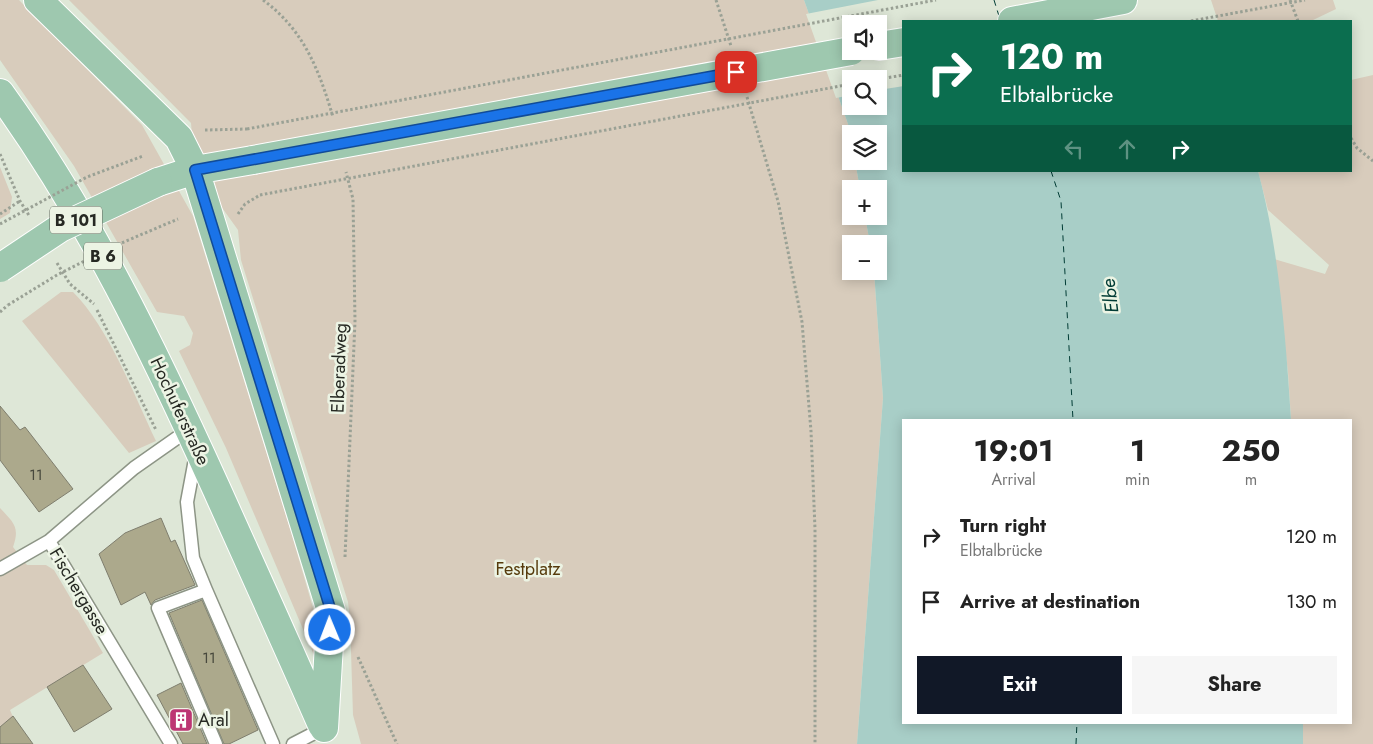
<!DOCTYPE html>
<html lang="en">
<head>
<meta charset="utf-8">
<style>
  body { margin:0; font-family:Jost,sans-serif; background:#f6f6f6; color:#222; height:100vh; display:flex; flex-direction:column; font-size:19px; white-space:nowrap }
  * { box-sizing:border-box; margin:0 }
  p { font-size:16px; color:#767676 }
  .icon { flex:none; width:28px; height:28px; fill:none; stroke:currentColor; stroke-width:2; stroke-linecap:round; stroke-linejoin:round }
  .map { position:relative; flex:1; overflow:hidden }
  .details { position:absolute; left:902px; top:419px; width:450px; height:305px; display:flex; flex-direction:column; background:#fff; border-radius:0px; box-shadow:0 2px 12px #0003 }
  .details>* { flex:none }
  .top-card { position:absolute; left:902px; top:20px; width:450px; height:152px; border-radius:0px; box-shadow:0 2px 12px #0003; background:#0b6e4f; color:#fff; overflow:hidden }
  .tools { position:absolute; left:842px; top:15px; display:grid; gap:10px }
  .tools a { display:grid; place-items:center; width:45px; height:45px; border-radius:0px; background:#fff; box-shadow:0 2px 12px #0003; font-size:25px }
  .pin { position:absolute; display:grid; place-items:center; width:42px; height:42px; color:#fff; margin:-21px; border-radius:10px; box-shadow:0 2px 8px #0006 }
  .me { position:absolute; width:55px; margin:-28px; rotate:359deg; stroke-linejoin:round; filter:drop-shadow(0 0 4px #0008) }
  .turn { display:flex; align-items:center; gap:18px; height:105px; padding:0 15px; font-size:22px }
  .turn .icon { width:65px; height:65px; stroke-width:2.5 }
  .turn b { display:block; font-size:35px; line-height:42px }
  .lanes { display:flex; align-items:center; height:48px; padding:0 15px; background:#0003; justify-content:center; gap:25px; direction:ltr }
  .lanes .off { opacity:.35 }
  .eta { display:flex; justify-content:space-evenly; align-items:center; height:85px; text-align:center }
  .eta b { font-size:30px; font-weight:700; line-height:35px }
  .action { display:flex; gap:10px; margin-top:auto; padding:10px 15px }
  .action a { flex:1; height:58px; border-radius:0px; background:#111827; color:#fff; font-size:20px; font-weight:700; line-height:58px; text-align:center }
  .action a+a { background:#f6f6f6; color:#222 }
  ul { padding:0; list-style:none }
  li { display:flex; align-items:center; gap:15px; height:65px; padding:0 15px }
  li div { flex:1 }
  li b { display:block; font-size:19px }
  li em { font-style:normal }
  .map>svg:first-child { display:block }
  .green { fill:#d8ccbc }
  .water { fill:#a8cec7; fill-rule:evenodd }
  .pier { fill:#dee7d7; fill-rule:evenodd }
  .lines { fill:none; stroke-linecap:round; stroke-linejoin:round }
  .ferry { stroke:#013c35; stroke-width:1; stroke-dasharray:6 5; stroke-linecap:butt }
  .building { fill:#aca98c; stroke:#7f7e6e }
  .service-casing { stroke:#8d9586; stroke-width:15 }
  .primary-casing { stroke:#fff; stroke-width:30 }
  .path { stroke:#9aa195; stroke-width:3; stroke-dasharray:2.5 2.5; stroke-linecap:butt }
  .service { stroke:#fff; stroke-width:12 }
  .primary { stroke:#9ec8af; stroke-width:28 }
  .primary-bridge-casing { stroke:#fff; stroke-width:30; stroke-linecap:butt }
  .path-bridge { stroke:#9aa195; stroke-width:3; stroke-dasharray:2.5 2.5; stroke-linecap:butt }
  .primary-bridge { stroke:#9ec8af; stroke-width:28 }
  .route-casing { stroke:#114b97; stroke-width:12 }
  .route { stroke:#1a73e8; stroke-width:9 }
  .labels { text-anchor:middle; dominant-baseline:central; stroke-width:5; stroke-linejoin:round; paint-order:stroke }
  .number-label { font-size:15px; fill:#48493d }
  .shield { fill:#ecf4e4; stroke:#61665d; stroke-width:1 }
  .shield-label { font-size:16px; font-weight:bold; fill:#262923 }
  .street-label { font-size:18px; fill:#262923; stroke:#ecf4e4 }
  .park-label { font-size:18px; fill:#563b0c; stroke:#ecf4e4 }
  .poi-label { font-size:18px; fill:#262923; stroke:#ecf4e4; text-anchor:start }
  .water-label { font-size:19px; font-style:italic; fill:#013c35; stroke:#ecf4e4 }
</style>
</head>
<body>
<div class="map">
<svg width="1373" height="744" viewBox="0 0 1373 744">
  <rect width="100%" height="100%" fill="#dee7d7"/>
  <!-- green -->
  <path class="green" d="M0,0H19L142,125L193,216L291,532L320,632L322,653L314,655L226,448L179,351L190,345L193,333L184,316L157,312L74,166L0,60Z
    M69,0H804L848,124L851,161H855L860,189H851V216H865L870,244H851V271H874L883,398L857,744H361L353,715L350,619L348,602L241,260L238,230L195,170L191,123Z
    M1208,0H1333L1336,9L1311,21H1215Z
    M1373,75V744H1303V723L1351,722V420H1291L1288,372L1274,259L1325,274L1329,265L1268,210L1258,171H1351V80Z
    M0,167L12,197L10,213L0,219Z
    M61,292H73C109,328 134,395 156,441L129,453L22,321Z
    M0,508C14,523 20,527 13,547L27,565H46L54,570L103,653L10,710L13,717L0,727Z"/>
  <!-- water -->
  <path class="water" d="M804,0H1208L904,21V171H1258C1279,248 1286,340 1291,420H904V722L1303,723V744H857L883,398L874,271H879V244H870L865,216H879V189H860L855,161H879V134H851V142L848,124ZM851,24H879V51H851ZM851,79H879V106H851Z"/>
  <!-- pier -->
  <path class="pier" d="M878,0H1211L1218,21H904V86L879,90V79H851V95L836,98L806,14ZM851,24H879V51H851Z"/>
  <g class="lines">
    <!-- ferry -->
    <path class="ferry" d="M994,0L999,16
      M1051,171L1061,201L1073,420
      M1076,744L1077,722"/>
  </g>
  <!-- building -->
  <path class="building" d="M0,406L20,430L25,427L73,489L39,512L0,460Z
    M161,518L171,542L175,540L195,585L155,600L151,605L145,592L121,605L99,554L125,533Z
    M202,600L258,730L229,744H224L169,613Z
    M83,665L112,709L74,732L47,687Z
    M181,683L207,744H183L157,695Z
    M13,716L33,744H0V727Z"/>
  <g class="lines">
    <defs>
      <path id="service" d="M196,454L187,502L193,558L206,590
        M49,541L171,744
        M0,569L49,541L134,468L191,428
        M216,744L158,608L206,590L273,744
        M293,744L324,728"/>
      <path id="primary" d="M38,0L179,138L195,170L331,611L324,728
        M1012,21L1123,0
        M879,46L904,42
        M0,93C89,216 155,353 217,490C252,568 288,647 322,725
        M158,182L195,170L253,160"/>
    </defs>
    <!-- service casing -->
    <use href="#service" class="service-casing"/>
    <!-- primary casing -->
    <use href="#primary" class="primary-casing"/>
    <!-- path -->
    <path class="path" d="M263,0C304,30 319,70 333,117
      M716,0L731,46
      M1290,0L1298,21
      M879,79L904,75
      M747,97L778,201L802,322L811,431L815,529V744
      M205,130L247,129
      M1351,138L1357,148L1373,161
      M0,154L20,201L30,217
      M0,214L20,201
      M238,214L245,204L260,195
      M57,263L70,284L94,304
      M97,310L156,430
      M0,312L8,305
      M345,557L355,321L353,199L346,172
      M358,657L397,744"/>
    <!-- service -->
    <use href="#service" class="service"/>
    <!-- primary -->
    <use href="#primary" class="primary"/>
    <defs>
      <path id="primary-bridge" d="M253,160L851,51
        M0,268L60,228L158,182"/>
    </defs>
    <!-- primary-bridge casing -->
    <use href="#primary-bridge" class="primary-bridge-casing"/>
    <!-- path-bridge -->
    <path class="path-bridge" d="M1191,21L1305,0
      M247,129L936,0
      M260,195L851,84
      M0,224L87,177L143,156
      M8,305L57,275L112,247L178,219"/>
    <!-- primary-bridge -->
    <use href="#primary-bridge" class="primary-bridge"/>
  </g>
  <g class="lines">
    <defs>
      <path id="route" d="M330,630L331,611L195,170L736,72"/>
    </defs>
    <!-- route casing -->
    <use href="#route" class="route-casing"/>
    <!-- route -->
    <use href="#route" class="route"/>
  </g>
  <!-- icons -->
  <defs>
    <symbol id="building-square" viewBox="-11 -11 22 22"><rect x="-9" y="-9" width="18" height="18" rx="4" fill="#bd3574" stroke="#ecf4e4"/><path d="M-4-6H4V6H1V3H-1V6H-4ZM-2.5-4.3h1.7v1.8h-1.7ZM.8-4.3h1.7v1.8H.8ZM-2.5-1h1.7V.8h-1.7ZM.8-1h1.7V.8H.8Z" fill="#fff"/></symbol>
  </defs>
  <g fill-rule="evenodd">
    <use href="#building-square" x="167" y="706" width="28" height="28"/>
  </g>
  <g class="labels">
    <!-- number labels -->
    <g class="number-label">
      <text x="36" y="475">11</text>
      <text x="209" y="658">11</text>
    </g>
    <!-- shield labels -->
    <g class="shield">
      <rect x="50" y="206.5" width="52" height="27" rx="4"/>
      <rect x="84" y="242.5" width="38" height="27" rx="4"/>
    </g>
    <g class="shield-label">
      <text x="76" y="220">B 101</text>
      <text x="103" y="256">B 6</text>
    </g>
    <!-- street labels -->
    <g class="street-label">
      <text transform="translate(339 368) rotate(-88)">Elberadweg</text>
      <text transform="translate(180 411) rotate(65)">Hochuferstraße</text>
      <text transform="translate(79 591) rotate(59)">Fischergasse</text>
    </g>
    <!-- park labels -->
    <g class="park-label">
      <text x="528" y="569">Festplatz</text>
    </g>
    <!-- poi labels -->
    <g class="poi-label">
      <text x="198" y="720">Aral</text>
    </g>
    <!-- water labels -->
    <g class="water-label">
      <text transform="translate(1110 296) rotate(-97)">Elbe</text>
    </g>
  </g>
</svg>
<div class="tools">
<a><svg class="icon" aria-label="sound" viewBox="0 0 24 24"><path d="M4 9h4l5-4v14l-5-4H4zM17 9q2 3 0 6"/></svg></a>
<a><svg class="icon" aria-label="search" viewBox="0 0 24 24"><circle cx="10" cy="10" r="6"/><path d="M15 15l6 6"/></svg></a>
<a><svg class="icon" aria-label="layers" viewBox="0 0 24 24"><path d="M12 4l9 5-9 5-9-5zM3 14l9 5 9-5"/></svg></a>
<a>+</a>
<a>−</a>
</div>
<div class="pin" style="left:736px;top:72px;background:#d93025"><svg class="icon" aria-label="arrive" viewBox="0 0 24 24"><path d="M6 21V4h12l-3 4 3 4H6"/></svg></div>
<svg class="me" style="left:330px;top:630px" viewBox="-20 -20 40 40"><circle r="17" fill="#1a73e8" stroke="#fff" stroke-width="3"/><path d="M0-11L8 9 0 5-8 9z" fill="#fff"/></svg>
<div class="top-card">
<div class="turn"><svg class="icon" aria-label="right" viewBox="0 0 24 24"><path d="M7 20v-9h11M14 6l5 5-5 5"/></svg><div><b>120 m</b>Elbtalbrücke</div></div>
<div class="lanes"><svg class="icon off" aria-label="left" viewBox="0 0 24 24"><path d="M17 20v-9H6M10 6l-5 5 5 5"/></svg><svg class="icon off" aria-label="ahead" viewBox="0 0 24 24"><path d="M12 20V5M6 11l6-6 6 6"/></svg><svg class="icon" aria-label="right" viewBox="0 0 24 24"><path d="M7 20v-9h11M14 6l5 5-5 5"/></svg></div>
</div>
<section class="details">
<div class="eta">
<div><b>19:01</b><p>Arrival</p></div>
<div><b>1</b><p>min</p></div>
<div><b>250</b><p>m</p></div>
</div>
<ul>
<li><svg class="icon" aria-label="right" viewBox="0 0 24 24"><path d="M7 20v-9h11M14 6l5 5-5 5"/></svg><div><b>Turn right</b><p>Elbtalbrücke</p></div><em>120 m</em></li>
<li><svg class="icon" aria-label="arrive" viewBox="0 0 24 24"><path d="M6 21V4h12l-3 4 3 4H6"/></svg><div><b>Arrive at destination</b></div><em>130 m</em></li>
</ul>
<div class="action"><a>Exit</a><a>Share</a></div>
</section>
</div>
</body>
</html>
